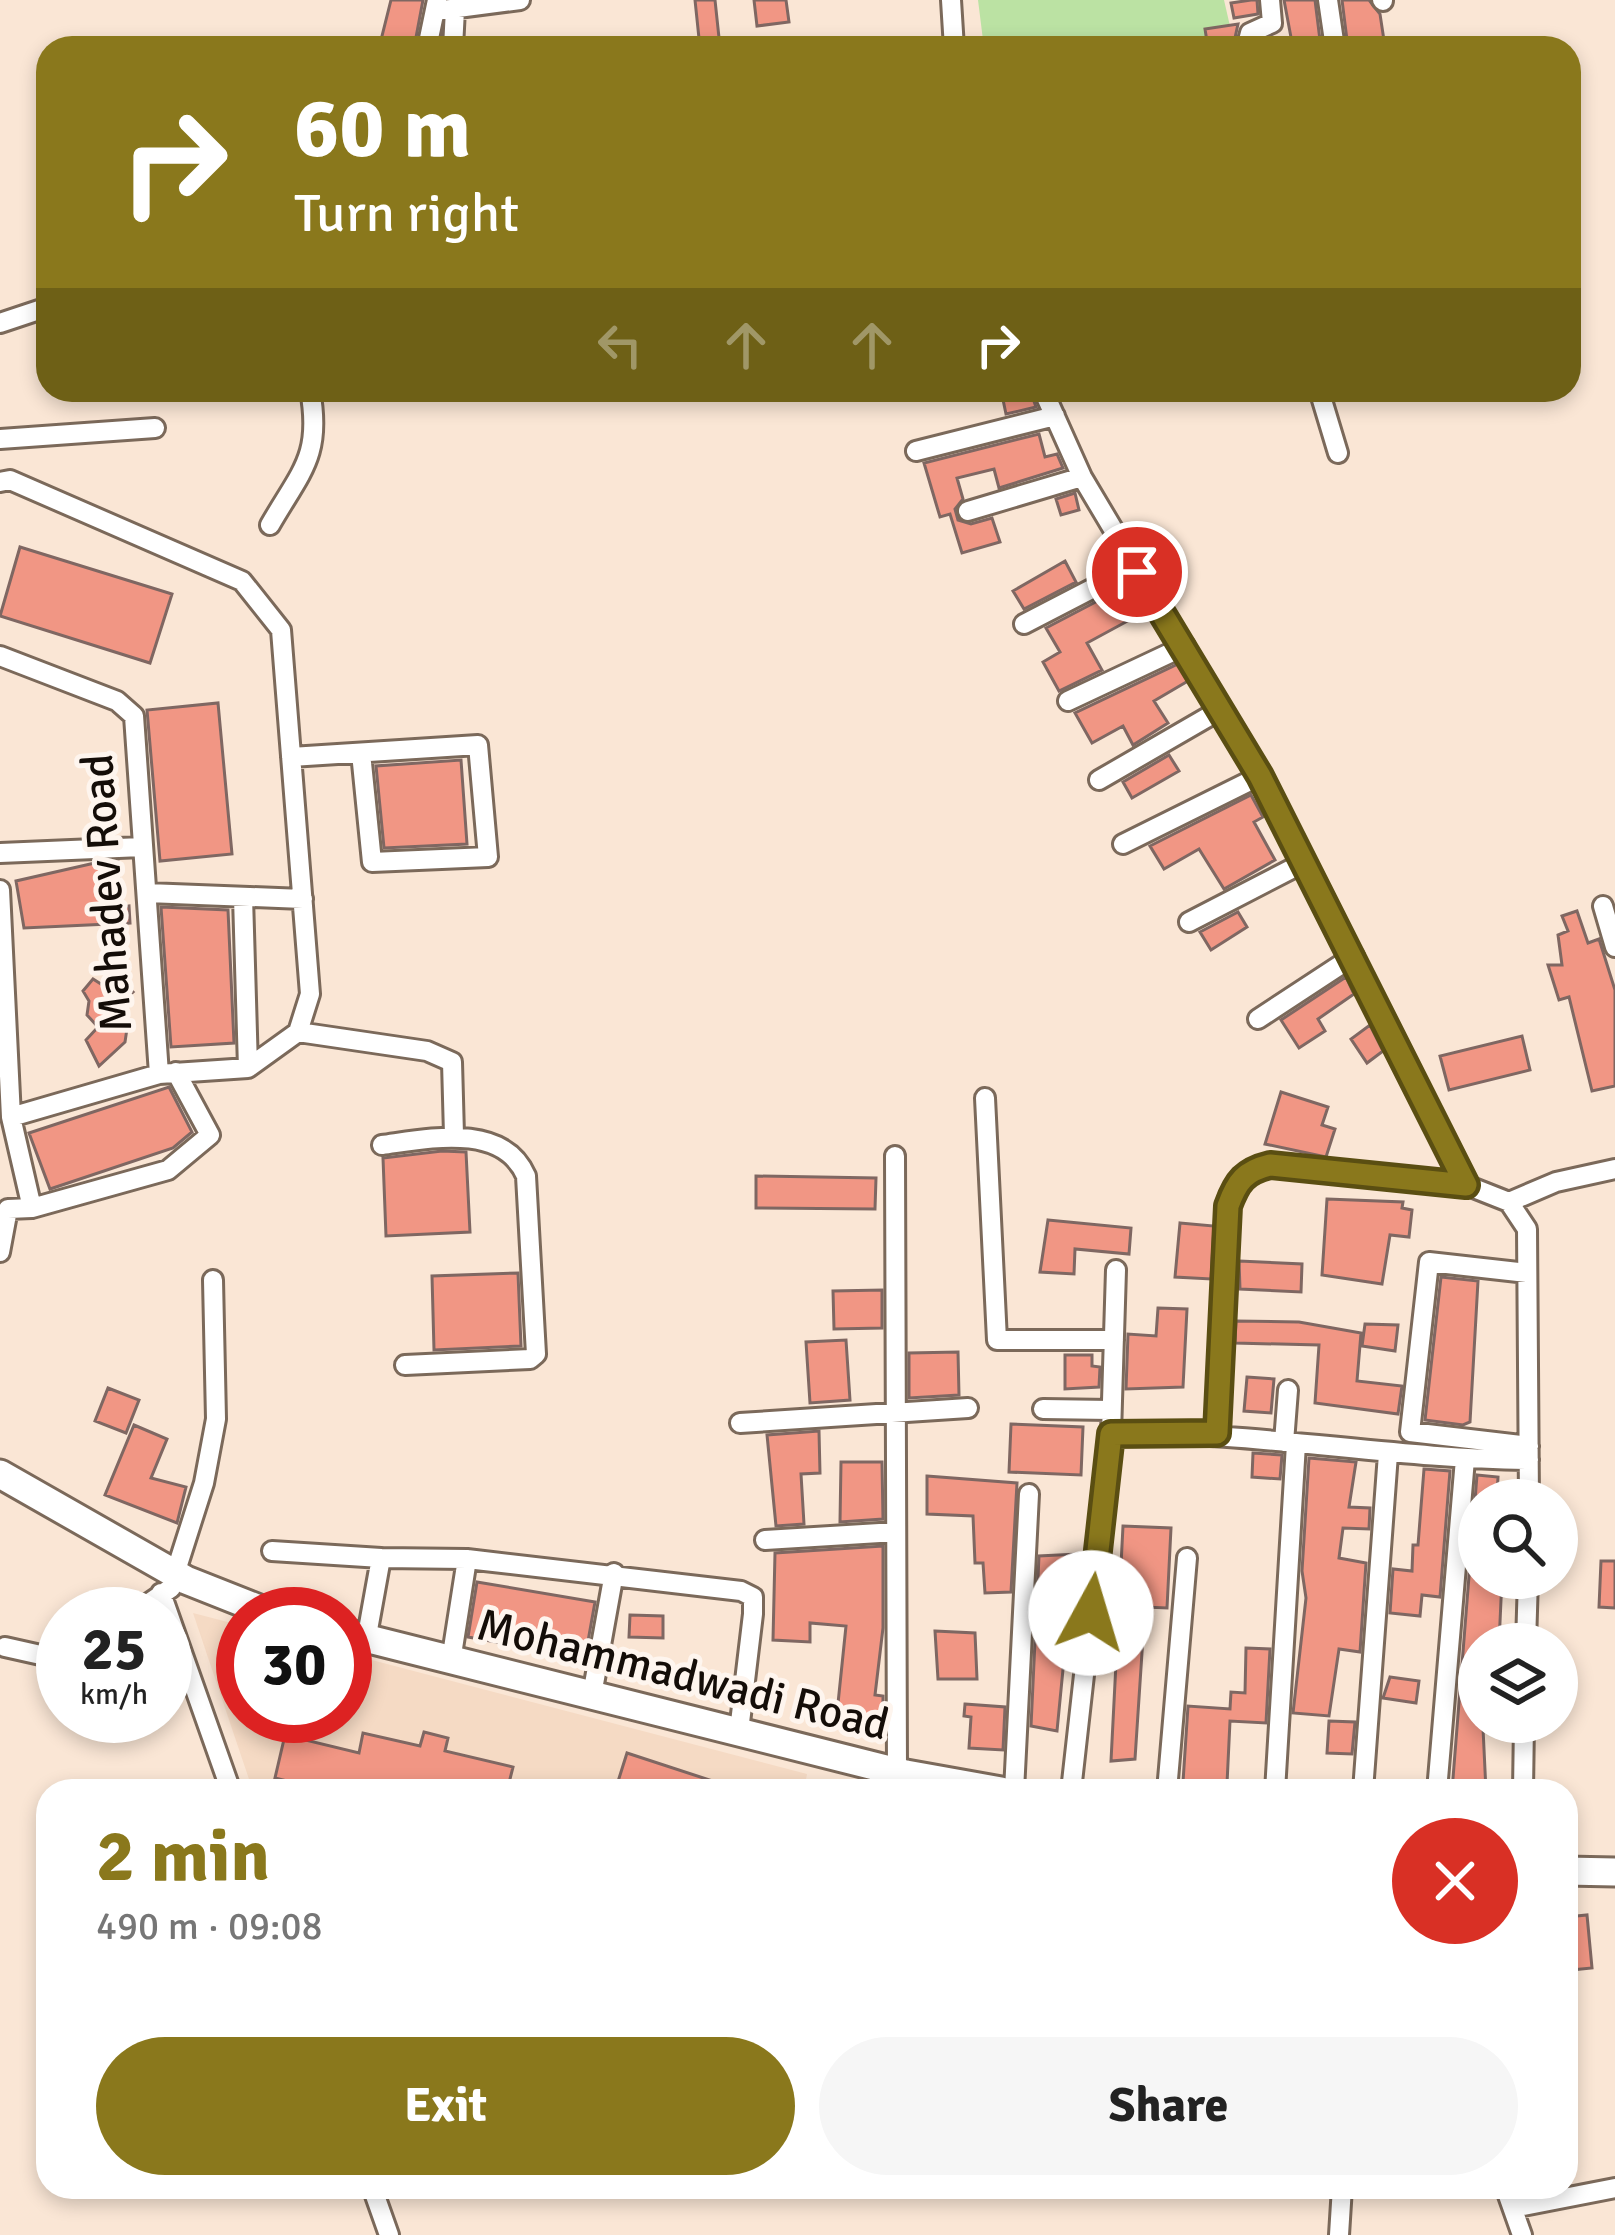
<!DOCTYPE html>
<html lang="en">
<head>
<meta charset="utf-8">
<style>
  body { margin:0; font-family:Signika,sans-serif; background:#f6f6f6; color:#222; height:100vh; display:flex; flex-direction:column; font-size:45px; white-space:nowrap }
  * { box-sizing:border-box; margin:0 }
  p { font-size:39px; color:#767676 }
  .icon { flex:none; width:66px; height:66px; fill:none; stroke:currentColor; stroke-width:2; stroke-linecap:round; stroke-linejoin:round }
  .map { position:relative; flex:1; overflow:hidden }
  .sheet { position:absolute; left:36px; top:1779px; width:1542px; height:420px; display:flex; flex-direction:column; background:#fff; border-radius:36px; box-shadow:0 6px 18px #0003 }
  .sheet>* { flex:none }
  .hud { position:absolute; left:36px; top:36px; width:1545px; height:366px; border-radius:36px; box-shadow:0 6px 18px #0003; background:#8a781c; color:#fff; overflow:hidden }
  .buttons { position:absolute; left:1458px; top:1479px; display:grid; gap:24px }
  .buttons a { display:grid; place-items:center; width:120px; height:120px; border-radius:50%; background:#fff; box-shadow:0 6px 18px #0003; font-size:60px }
  .speed { position:absolute; left:36px; top:1587px; display:flex; gap:24px; font-size:60px; font-weight:700; text-align:center }
  .speed>* { display:grid; place-content:center; width:156px; height:156px; border-radius:50%; background:#fff; box-shadow:0 6px 18px #0003; line-height:1 }
  .speed small { font-size:30px; font-weight:400 }
  .speed .limit { border:18px solid #d22; background:#fff; color:#111 }
  .pin { position:absolute; display:grid; place-items:center; width:102px; height:102px; color:#fff; margin:-51px; border:6px solid #fff; border-radius:50%; box-shadow:0 3px 12px #0007 }
  .me { position:absolute; width:132px; margin:-66px; rotate:6deg; stroke-linejoin:round; filter:drop-shadow(0 0 9px #0008) }
  .turn { display:flex; align-items:center; gap:42px; height:252px; padding:0 60px; font-size:54px }
  .turn .icon { width:156px; height:156px; stroke-width:2.5 }
  .turn b { display:block; font-size:84px; line-height:102px }
  .lanes { display:flex; align-items:center; height:114px; padding:0 60px; background:#0003; justify-content:center; gap:60px; direction:ltr }
  .lanes .off { opacity:.35 }
  .round { display:grid; place-items:center; flex:none; width:126px; height:126px; border-radius:63px; background:#f6f6f6 }
  .overview { display:flex; align-items:center; justify-content:space-between; height:204px; padding:0 60px }
  h1 { font-size:72px; font-weight:700; line-height:90px; color:#8a781c }
  .primary-button { display:flex; gap:24px; margin-top:auto; padding:24px 60px }
  .primary-button a { flex:1; height:138px; border-radius:72px; background:#8a781c; color:#fff; font-size:48px; font-weight:700; line-height:138px; text-align:center }
  .primary-button a+a { background:#f6f6f6; color:#222 }
  .map>svg:first-child { display:block }
  .built { fill:#f5dac4 }
  .green { fill:#bbe2a3 }
  .building { fill:#f19684; stroke:#7f6762; stroke-width:3 }
  .lines { fill:none; stroke-linecap:round; stroke-linejoin:round }
  .street-casing { stroke:#7b695a; stroke-width:24 }
  .secondary-casing { stroke:#7b695a; stroke-width:33 }
  .street { stroke:#fff; stroke-width:18 }
  .secondary { stroke:#fff; stroke-width:27 }
  .route-casing { stroke:#5a4e12; stroke-width:30 }
  .route { stroke:#8a781c; stroke-width:21 }
  .labels { text-anchor:middle; dominant-baseline:central; stroke-width:10; stroke-linejoin:round; paint-order:stroke }
  .street-label { font-size:45px; fill:#140d08; stroke:#fef5ee }
</style>
</head>
<body>
<div class="map">
<svg width="1615" height="2235" viewBox="0 0 1615 2235">
  <rect width="100%" height="100%" fill="#fae6d5"/>
  <!-- built -->
  <path class="built" d="M193,1613L243,1626V1716H345V1653L807,1774L804,1791H253Z"/>
  <!-- green -->
  <path class="green" d="M978,0H1224L1235,48H984Z"/>
  <!-- building -->
  <path class="building" d="M391,0H423L414,48H379Z
    M695,0H715L720,47L700,48Z
    M754,0H786L789,22L757,26Z
    M1251,0H1257L1258,14L1234,18L1231,3Z
    M1284,0H1315L1321,48H1293Z
    M1342,0H1369L1380,14L1385,47L1348,48Z
    M1238,24L1233,47L1208,48L1205,29Z
    M1001,390H1030L1036,407L1006,414Z
    M1039,434L1045,457L1057,454L1063,468L999,488L994,469L957,478L963,499L955,509L958,520L971,524L992,518L1000,542L962,553L950,514L940,517L924,463Z
    M1075,493L1079,510L1061,515L1056,499Z
    M20,547L172,594L150,663L0,616Z
    M1065,561L1076,582L1024,609L1013,591Z
    M1130,584L1146,611L1087,643L1102,670L1059,691L1043,662L1060,652L1046,628Z
    M1178,664L1188,681L1154,701L1168,723L1133,745L1123,726L1092,743L1075,713Z
    M218,703L232,854L160,861L147,710Z
    M1169,755L1179,771L1132,798L1123,782Z
    M461,760L467,844L384,848L376,766Z
    M1251,795L1263,817L1254,822L1275,860L1224,889L1199,849L1164,869L1150,846Z
    M99,862H118L121,907L129,906L130,923L24,928L16,881Z
    M161,907L228,910L234,1043L171,1047Z
    M1577,911L1588,943L1599,939L1615,990V1086L1592,1091L1569,997L1559,1000L1548,965H1562L1558,935L1568,931L1562,916Z
    M1238,912L1247,927L1211,950L1200,932Z
    M111,973L133,992L121,1003L128,1022L125,1042L99,1066L86,1040L98,1027L87,1015L89,1001L83,991L93,979L101,984Z
    M1346,977L1354,994L1318,1019L1325,1031L1299,1048L1281,1020Z
    M1370,1025L1383,1051L1367,1063L1351,1039Z
    M1522,1036L1530,1070L1449,1090L1440,1056Z
    M169,1087L192,1132L173,1148L50,1189L29,1133Z
    M1281,1092L1328,1107L1322,1125L1335,1129L1326,1157L1265,1144Z
    M442,1151L466,1152L470,1232L386,1236L383,1158Z
    M756,1176L876,1178L875,1209L756,1208Z
    M1327,1199L1403,1202L1402,1208L1412,1210L1409,1237L1390,1235L1382,1284L1322,1275Z
    M1048,1220L1131,1228L1129,1254L1075,1249L1074,1274L1040,1272Z
    M1180,1223L1214,1226L1211,1279L1175,1277Z
    M1239,1261L1302,1264L1301,1292L1240,1289Z
    M518,1273L521,1346L434,1350L432,1276Z
    M1441,1277L1478,1281L1470,1422L1463,1425L1425,1420Z
    M882,1290V1328L834,1329L833,1291Z
    M1158,1308L1187,1309L1183,1387L1126,1389L1128,1334L1156,1336Z
    M1236,1321L1299,1322L1361,1333L1357,1381L1402,1386L1398,1414L1315,1403L1319,1345L1235,1343Z
    M1365,1324L1398,1325L1395,1351L1362,1346Z
    M846,1340L850,1400L810,1403L806,1342Z
    M958,1352L959,1395L909,1398V1353Z
    M1065,1355H1092V1366L1100,1367L1099,1387L1065,1389Z
    M1247,1377L1274,1379L1271,1413L1244,1411Z
    M108,1388L139,1400L126,1433L95,1421Z
    M1011,1424L1083,1427L1081,1475L1009,1472Z
    M134,1425L167,1439L151,1478L186,1487L177,1523L105,1495Z
    M819,1431L820,1473L801,1474L804,1524L776,1526L767,1435Z
    M1253,1453L1282,1455L1280,1479L1252,1477Z
    M1309,1458L1356,1462L1349,1507L1370,1508L1369,1529L1343,1528L1339,1558L1366,1563L1360,1652L1339,1649L1329,1716L1293,1713L1306,1598L1302,1571Z
    M841,1462H882L883,1519L840,1522Z
    M1424,1469L1450,1471L1440,1597L1422,1595L1420,1616L1390,1613L1393,1569L1412,1571L1413,1545H1418Z
    M1477,1475L1498,1477L1497,1497L1479,1496V1578H1502L1499,1644H1479L1486,1791H1452Z
    M927,1476L1017,1483L1011,1592L985,1593L983,1563H975L973,1516L927,1514Z
    M1123,1526L1171,1528L1167,1608L1145,1607L1135,1759L1111,1761Z
    M883,1546V1628L875,1695L883,1696V1721L837,1713L846,1626L810,1623V1642L773,1640L775,1553Z
    M1077,1554L1056,1617L1068,1618L1057,1731L1031,1726L1039,1556Z
    M1601,1561H1615V1608L1599,1607Z
    M477,1582L595,1602L585,1658L468,1637Z
    M630,1615L663,1616V1638L629,1637Z
    M935,1631L975,1633L977,1679H938Z
    M1246,1648L1270,1649L1266,1723L1230,1721L1227,1784L1183,1782L1188,1706L1230,1709L1231,1692L1245,1693Z
    M1390,1677L1419,1681L1416,1703L1383,1698Z
    M965,1704L1005,1707L1003,1750L969,1748L971,1717L964,1716Z
    M1329,1721L1355,1722L1352,1754L1327,1753Z
    M424,1732L448,1738L445,1751L513,1767L507,1791H306L307,1786L275,1778L285,1735L359,1753L363,1733L420,1746Z
    M627,1753L734,1788L733,1791H615Z
    M1587,1915L1592,1968L1571,1970L1566,1917Z"/>
  <g class="lines">
    <defs>
      <path id="street" d="M951,0L954,48
        M1328,0L1335,48
        M1382,0L1383,1
        M435,11L520,0
        M427,48L437,0
        M453,48L455,9
        M1246,48L1250,33L1272,23L1270,0
        M0,323L48,307
        M1043,390L1082,477L1260,776L1466,1185L1509,1202L1527,1229L1529,1500
        M1319,390L1338,453
        M0,439L155,428
        M916,451L1055,416
        M0,482L10,480L242,581L281,630L310,994L298,1032L248,1068
        M968,511L1082,477
        M270,525C301,471 322,456 310,390
        M1024,624L1134,567
        M0,656L117,701L134,716L159,1074
        M1068,701L1185,646
        M291,757L478,745L488,857L372,862L361,753
        M1099,780L1220,710
        M1123,844L1260,776
        M0,853L142,847
        M0,890L11,1117L32,1208L8,1209
        M147,893L303,899
        M1603,906L1615,947
        M1189,922L1305,862
        M1258,1019L1354,956
        M298,1032L427,1051L452,1062L454,1135
        M985,1098L997,1340H1114
        M11,1117L159,1074L248,1068L243,897
        M382,1145C427,1139 503,1122 526,1176L536,1354L530,1359L405,1365
        M895,1156L897,1771
        M1509,1202L1556,1182L1615,1169
        M32,1208L168,1170L210,1135L176,1072
        M0,1252L8,1209
        M1527,1273L1429,1262L1410,1432L1529,1446
        M1043,1409L1111,1410
        M740,1423L968,1408
        M1111,1434C1251,1430 1389,1459 1529,1460
        M1217,1434L1228,1206C1237,1181 1245,1171 1270,1165L1466,1185
        M1284,1442L1288,1390
        M765,1540L896,1532
        M272,1551L381,1558
        M175,1574L204,1483L216,1419L213,1280
        M161,1593L231,1791
        M133,1614L171,1588
        M366,1641L381,1558L467,1559L741,1591L753,1597V1614L739,1731
        M1526,1644L1528,1578
        M5,1647L63,1660
        M451,1661L467,1559
        M592,1695L614,1573
        M1014,1791L1029,1494
        M1071,1791L1111,1434L1116,1270
        M1167,1791L1187,1558
        M1275,1791L1296,1444
        M1363,1791L1388,1454
        M1437,1791L1465,1459
        M1523,1791L1524,1722
        M372,2187L389,2235
        M1505,2187L1522,2235
        M1513,2208L1615,2188
        M1339,2235L1342,2187"/>
      <path id="secondary" d="M0,1474L186,1580L272,1614
        M345,1633L906,1774L1001,1791
        M1566,1871L1615,1872"/>
    </defs>
    <!-- street casing -->
    <use href="#street" class="street-casing"/>
    <!-- secondary casing -->
    <use href="#secondary" class="secondary-casing"/>
    <!-- street -->
    <use href="#street" class="street"/>
    <!-- secondary -->
    <use href="#secondary" class="secondary"/>
  </g>
  <g class="lines">
    <defs>
      <path id="route" d="M1091,1613L1111,1434L1217,1433L1228,1206C1237,1181 1245,1171 1270,1165L1466,1185L1260,776L1137,572"/>
    </defs>
    <!-- route casing -->
    <use href="#route" class="route-casing"/>
    <!-- route -->
    <use href="#route" class="route"/>
  </g>
  <g class="labels">
    <!-- street labels -->
    <g class="street-label">
      <text transform="translate(107 893) rotate(-94)">Mahadev Road</text>
      <text transform="translate(683 1675) rotate(14)">Mohammadwadi Road</text>
    </g>
  </g>
</svg>
<div class="buttons">
<a><svg class="icon" aria-label="search" viewBox="0 0 24 24"><circle cx="10" cy="10" r="6"/><path d="M15 15l6 6"/></svg></a>
<a><svg class="icon" aria-label="layers" viewBox="0 0 24 24"><path d="M12 4l9 5-9 5-9-5zM3 14l9 5 9-5"/></svg></a>
</div>
<div class="speed"><div>25<small>km/h</small></div><div class="limit">30</div></div>
<div class="pin" style="left:1137px;top:572px;background:#d93025"><svg class="icon" aria-label="arrive" viewBox="0 0 24 24"><path d="M6 21V4h12l-3 4 3 4H6"/></svg></div>
<svg class="me" style="left:1091px;top:1613px" viewBox="-20 -20 40 40"><circle r="19" fill="#fff"/><path d="M0-13L10 11 0 6-10 11z" fill="#8a781c"/></svg>
<div class="hud">
<div class="turn"><svg class="icon" aria-label="right" viewBox="0 0 24 24"><path d="M7 20v-9h11M14 6l5 5-5 5"/></svg><div><b>60 m</b>Turn right</div></div>
<div class="lanes"><svg class="icon off" aria-label="left" viewBox="0 0 24 24"><path d="M17 20v-9H6M10 6l-5 5 5 5"/></svg><svg class="icon off" aria-label="ahead" viewBox="0 0 24 24"><path d="M12 20V5M6 11l6-6 6 6"/></svg><svg class="icon off" aria-label="ahead" viewBox="0 0 24 24"><path d="M12 20V5M6 11l6-6 6 6"/></svg><svg class="icon" aria-label="right" viewBox="0 0 24 24"><path d="M7 20v-9h11M14 6l5 5-5 5"/></svg></div>
</div>
<section class="sheet">
<div class="overview"><div><h1>2 min</h1><p>490 m · 09:08</p></div><a class="round" style="background:#d93025;color:#fff"><svg class="icon" aria-label="close" viewBox="0 0 24 24"><path d="M6 6l12 12M18 6L6 18"/></svg></a></div>
<div class="primary-button"><a>Exit</a><a>Share</a></div>
</section>
</div>
</body>
</html>
